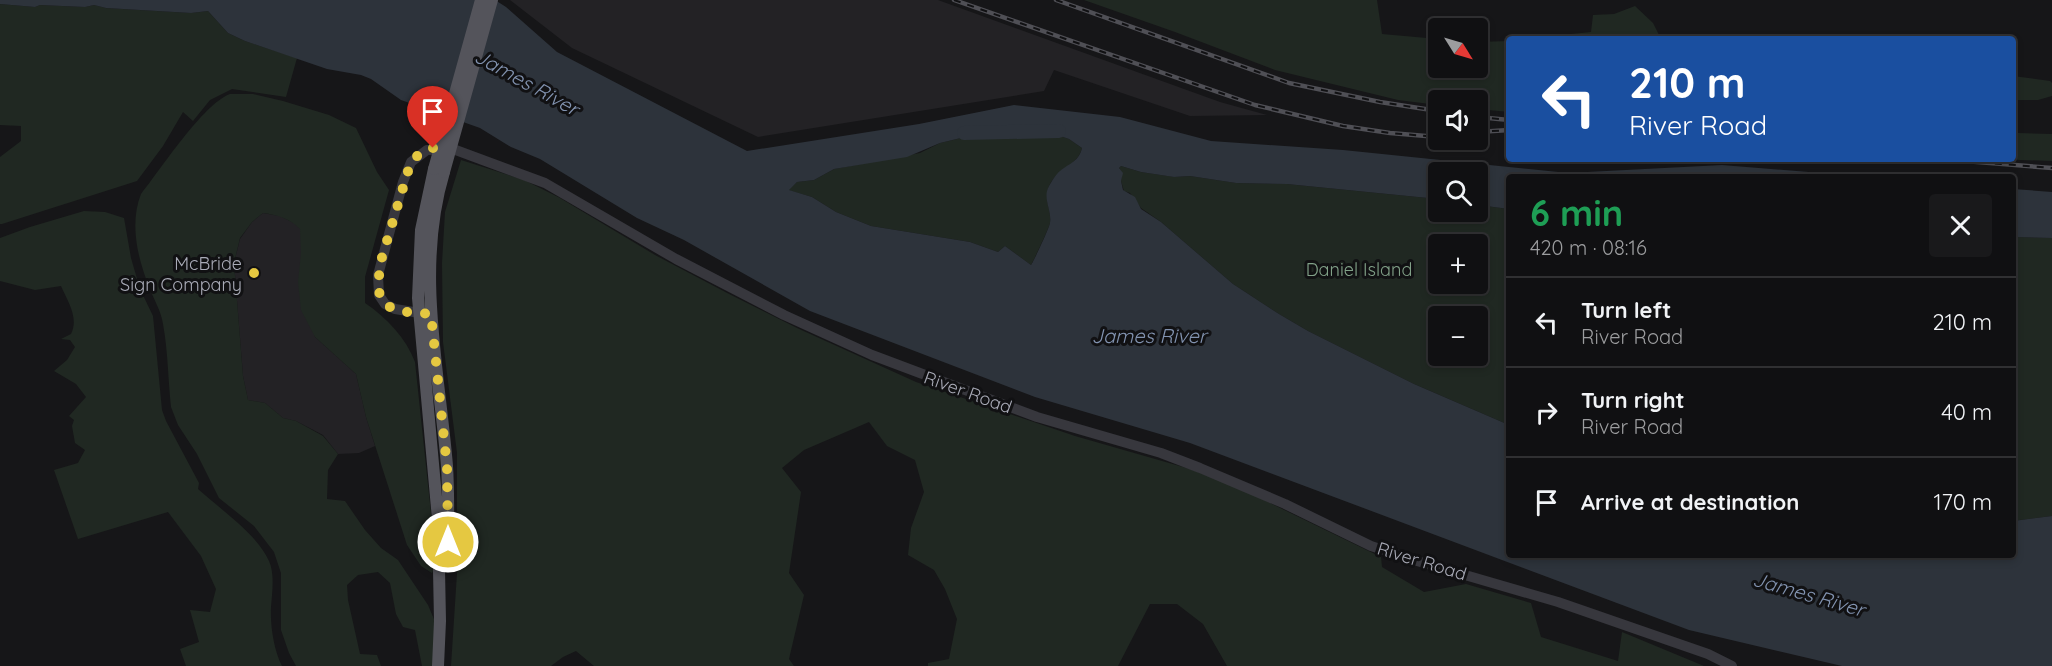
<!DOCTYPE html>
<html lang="en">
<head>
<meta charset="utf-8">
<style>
  body { margin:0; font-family:Quicksand,sans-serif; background:#19191b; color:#f1f3f6; height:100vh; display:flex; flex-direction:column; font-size:22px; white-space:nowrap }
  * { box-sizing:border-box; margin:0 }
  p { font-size:20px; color:#9c9d9f }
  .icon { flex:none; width:33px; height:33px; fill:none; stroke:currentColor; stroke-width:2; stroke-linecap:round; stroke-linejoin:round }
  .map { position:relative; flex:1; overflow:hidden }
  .sheet { position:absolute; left:1506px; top:174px; width:510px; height:384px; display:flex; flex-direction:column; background:#101012; border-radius:6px; box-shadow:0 3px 9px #0003,0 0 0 2px #303032 }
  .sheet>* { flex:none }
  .top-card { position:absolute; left:1506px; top:36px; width:510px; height:126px; border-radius:6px; box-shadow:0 3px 9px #0003,0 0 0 2px #303032; background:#1a4fa0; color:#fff; overflow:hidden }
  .needle { width:39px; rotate:127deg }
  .tools { position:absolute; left:1428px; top:18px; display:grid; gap:12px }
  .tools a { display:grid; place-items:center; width:60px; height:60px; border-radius:6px; background:#101012; box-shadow:0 3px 9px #0003,0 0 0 2px #303032; font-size:30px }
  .pin { position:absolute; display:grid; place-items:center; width:51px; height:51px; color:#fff; margin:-62px -26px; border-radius:50% 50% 50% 0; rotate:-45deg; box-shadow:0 0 6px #0007 }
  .pin .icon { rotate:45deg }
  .me { position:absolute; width:66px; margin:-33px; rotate:0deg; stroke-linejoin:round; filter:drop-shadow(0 0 4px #0008) }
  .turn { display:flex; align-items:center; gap:21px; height:126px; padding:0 24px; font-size:27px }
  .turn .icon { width:78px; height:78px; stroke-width:2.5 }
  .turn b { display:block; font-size:42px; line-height:51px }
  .round { display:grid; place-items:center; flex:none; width:63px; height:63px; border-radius:6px; background:#19191b }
  .overview { display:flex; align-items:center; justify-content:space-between; height:102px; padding:0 24px }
  h1 { font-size:36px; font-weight:700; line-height:45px; color:#1e9e55 }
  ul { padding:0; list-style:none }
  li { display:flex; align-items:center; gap:18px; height:90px; padding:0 24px; border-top:2px solid #303032 }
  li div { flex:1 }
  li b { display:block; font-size:22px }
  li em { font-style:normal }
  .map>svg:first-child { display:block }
  .built { fill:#232225 }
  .green { fill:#202822; fill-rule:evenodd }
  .water { fill:#2d333b; fill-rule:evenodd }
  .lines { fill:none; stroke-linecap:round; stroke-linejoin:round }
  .river { stroke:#2d333b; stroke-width:14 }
  .minor { stroke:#37373d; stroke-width:10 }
  .major { stroke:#54545b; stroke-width:12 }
  .rail-casing { stroke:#4f4f55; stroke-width:4.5 }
  .rail { stroke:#111113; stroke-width:2; stroke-dasharray:7; stroke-linecap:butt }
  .major-bridge { stroke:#54545b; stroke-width:12 }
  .route { stroke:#e5c841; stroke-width:10; stroke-dasharray:0 18 }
  .poi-dot { fill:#e5c841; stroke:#111113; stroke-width:2 }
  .labels { text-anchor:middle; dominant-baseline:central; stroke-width:6; stroke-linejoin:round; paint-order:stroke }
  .poi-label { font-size:18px; fill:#a9abb7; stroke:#111113; text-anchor:end }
  .park-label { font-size:18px; fill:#81a188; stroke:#111113 }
  .street-label { font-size:18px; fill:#a9abb7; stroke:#111113 }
  .water-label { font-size:20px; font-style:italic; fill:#8293b0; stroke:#111113 }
</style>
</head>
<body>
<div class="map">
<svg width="2052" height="666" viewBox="0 0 2052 666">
  <rect width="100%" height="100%" fill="#161618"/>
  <!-- built -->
  <path class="built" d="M510,0H938L1220,102L1267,115L1190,116L1054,70L1044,91L758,137L572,48Z
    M263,213L280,216L294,223L301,229V253L315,337L356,374L366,417L375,446L359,453L338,454L323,435L296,421L283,418L265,403L248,400L243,376L234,263L240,239L252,222Z"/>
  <!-- green -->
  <path class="green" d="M1084,0H1377L1382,34L1438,39V68H1478V42L1509,41V112L1478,109V100H1438V105L1398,100L1275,70L1175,32Z
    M0,4L35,7L40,5L85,7L94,5L106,8L191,13L208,11L228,33L245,41L297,58L286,97L232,89L210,100L193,121L183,112L163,146L137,181L2,224H0V157L21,141V126L0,125Z
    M1635,6L1653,23L1661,39H1522L1591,32L1593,15L1614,14Z
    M2013,76L2050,81L2052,83V96L2038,100H2013Z
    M230,94H253L283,101L329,115L356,128L377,172L389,190L365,277V303C387,318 406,338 415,362L433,532L435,567L432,573L421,566L407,545L366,417L356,374L315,337L301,310L298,282L301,253L300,229C290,219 278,215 263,213L252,222L240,238L234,263L243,376L248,400L265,403L283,418L296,421L323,436L338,454L328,470L327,499L345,501L365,530L381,548L398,560L428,605L436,624L434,666H422L415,630L403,627L396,614L390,583L378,572L358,575L347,585L348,600L360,654L377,655L381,666H296L289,653L281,630V573L274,552L254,526L219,498L197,454L178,425L171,407C168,380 168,351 163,324C161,311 154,300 150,289C138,260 129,224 141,194C161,169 203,104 230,94Z
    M1011,126L1031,133L1039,131L1051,133L1069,139L1082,148C1078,166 1058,167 1049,186C1043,199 1052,210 1050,223C1050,226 1033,262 1031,265L1005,246L998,252L970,242L871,226L836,212L812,197L788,190L797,182L814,180L834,169L920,153L940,143Z
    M2013,130L2018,133L2052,134V161L1993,159H2013Z
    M461,160L524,180L560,198L655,255L731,295L797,328L916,382L1075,436L1190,469L1237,487L1381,557L1382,567L1424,592L1466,584L1531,603L1541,637L1618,661L1622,632L1704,666H1227L1203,624L1177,604H1150L1118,666H928V663L949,659L957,619L945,589L934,570L908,555L911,528L924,492L915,460L887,446L869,422L804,450L782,468L801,492L789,573L804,595L789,659L794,666H594L576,651L563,657L551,666H451L457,573V453L443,342L442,263L445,212Z
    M1121,166L1141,172L1175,177L1190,176L1236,183L1287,184L1438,199V212H1478V205L1509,209V425L1414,384L1308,331L1279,314L1233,284L1161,222L1141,208L1130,193L1124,191L1121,181L1122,173L1119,168ZM1438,244H1478V284H1438ZM1438,316H1478V356H1438Z
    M84,211L105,212L124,218L131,258L140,289L153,316L162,410L166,421L199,483L198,489C221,510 256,533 269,561C275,574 272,594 271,607C270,626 274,650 282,666H186L180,649L199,642L190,610L210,612L216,589L201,556L168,512L78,539L54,470L78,463L85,450L75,443L72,426L74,420L69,416L86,397L76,384L54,371L67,360L75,347L70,340L61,339L71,334C79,318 68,302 61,286L35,290L0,281V238L30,227Z
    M2013,237L2052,238V516L2013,521Z"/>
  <!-- water -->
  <path class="water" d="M0,0H495L506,7L557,52L747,151L919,124L1014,105L1120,117L1211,141L1343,150L1568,173L1722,165L1870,177H1509V209L1478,205V172H1438V199L1287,184L1236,183L1190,176L1174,177L1141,172L1121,166L1119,168L1123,173L1121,181L1123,190L1135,197L1141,209L1161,222L1233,284L1279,314L1308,331L1414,384L1509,425V555H2013V521L2052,516V666H1842L1689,630L1190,443L1035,397L810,311L684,240L637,218L540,159L511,147L480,128L401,100L371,79L361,75L327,69L245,41L228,33L208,11L191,13L106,8L94,5L85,7L40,5L35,7L0,4ZM1011,126L1031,133L1039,131L1051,133L1069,139L1082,148C1079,161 1070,163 1060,171C1056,174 1052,181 1049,186C1042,198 1052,210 1050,223C1050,226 1034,261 1031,265L1005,246L998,252L970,242L871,226L836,212L812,197L789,190L797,182L814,180L834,169L907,157L940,143Z
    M2013,189L2052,192V238L2013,237Z"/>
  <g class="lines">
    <!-- river -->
    <path class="river" d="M964,133L1059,131"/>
    <!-- minor -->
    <path class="minor" d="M426,314L395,309L385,304L379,295L378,275L403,182L411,162L427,150L453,149L545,183L676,259L784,315L872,355L1037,417L1161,453L1200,468L1285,504L1371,546L1417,561L1558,602L1708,654L1732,666"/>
    <!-- major -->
    <path class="major" d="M434,169L421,230L418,298L438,519L440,621L438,666
      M444,172C415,268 439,369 447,466C449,497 448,530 448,561"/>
    <defs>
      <path id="rail" d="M954,0L1255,105L1343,126L1390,133L1438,137
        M1056,0L1289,83L1380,102L1438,111
        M1478,117L1509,120
        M1478,132L1509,130
        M1939,159L2052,168"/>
    </defs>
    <!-- rail casing -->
    <use href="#rail" class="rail-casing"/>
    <!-- rail -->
    <use href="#rail" class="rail"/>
    <!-- major-bridge -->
    <path class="major-bridge" d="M434,169L481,0
      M444,172L492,0"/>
  </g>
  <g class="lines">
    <!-- route -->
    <path class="route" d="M433,148C421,151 414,157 409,168L380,264L378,289L382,300L390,307L406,312L431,314L447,467L448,542"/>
  </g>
  <!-- markers -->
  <circle class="poi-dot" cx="254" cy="273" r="6"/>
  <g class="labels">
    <!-- poi labels -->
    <g class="poi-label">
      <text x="242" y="263">McBride<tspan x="242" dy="21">Sign Company</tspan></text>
    </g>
    <!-- park labels -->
    <g class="park-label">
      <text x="1359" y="269">Daniel Island</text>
    </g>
    <!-- street labels -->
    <g class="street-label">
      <text transform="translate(968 392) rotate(20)">River Road</text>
      <text transform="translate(1422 561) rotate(17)">River Road</text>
    </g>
    <!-- water labels -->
    <g class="water-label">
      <text transform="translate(527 82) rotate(29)">James River</text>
      <text x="1149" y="335">James River</text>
      <text transform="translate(1809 594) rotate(16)">James River</text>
    </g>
  </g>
</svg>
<div class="tools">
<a><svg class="needle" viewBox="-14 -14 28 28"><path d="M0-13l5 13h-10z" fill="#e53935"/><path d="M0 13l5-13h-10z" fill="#9c9d9f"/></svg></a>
<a><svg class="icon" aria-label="sound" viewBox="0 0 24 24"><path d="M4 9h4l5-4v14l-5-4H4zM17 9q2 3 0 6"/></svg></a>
<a><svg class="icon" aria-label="search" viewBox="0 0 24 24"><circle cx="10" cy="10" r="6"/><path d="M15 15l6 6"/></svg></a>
<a>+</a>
<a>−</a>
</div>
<div class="pin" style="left:433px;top:148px;background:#d93025"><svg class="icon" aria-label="arrive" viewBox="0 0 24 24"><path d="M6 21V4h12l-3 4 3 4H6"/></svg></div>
<svg class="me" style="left:448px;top:542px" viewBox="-20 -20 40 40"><circle r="17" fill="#e5c841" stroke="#fff" stroke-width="3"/><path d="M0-11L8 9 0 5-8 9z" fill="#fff"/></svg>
<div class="top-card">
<div class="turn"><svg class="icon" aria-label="left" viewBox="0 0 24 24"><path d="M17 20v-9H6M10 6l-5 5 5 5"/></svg><div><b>210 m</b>River Road</div></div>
</div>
<section class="sheet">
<div class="overview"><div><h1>6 min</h1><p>420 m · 08:16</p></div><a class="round"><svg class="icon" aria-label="close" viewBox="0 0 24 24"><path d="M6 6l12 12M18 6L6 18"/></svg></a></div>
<ul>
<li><svg class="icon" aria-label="left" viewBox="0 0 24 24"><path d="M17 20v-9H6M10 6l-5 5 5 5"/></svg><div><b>Turn left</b><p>River Road</p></div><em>210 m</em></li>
<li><svg class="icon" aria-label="right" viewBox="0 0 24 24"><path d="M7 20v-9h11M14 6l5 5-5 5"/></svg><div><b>Turn right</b><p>River Road</p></div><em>40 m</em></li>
<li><svg class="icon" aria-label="arrive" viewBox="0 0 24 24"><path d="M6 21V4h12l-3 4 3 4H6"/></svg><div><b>Arrive at destination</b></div><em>170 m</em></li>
</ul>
</section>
</div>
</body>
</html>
